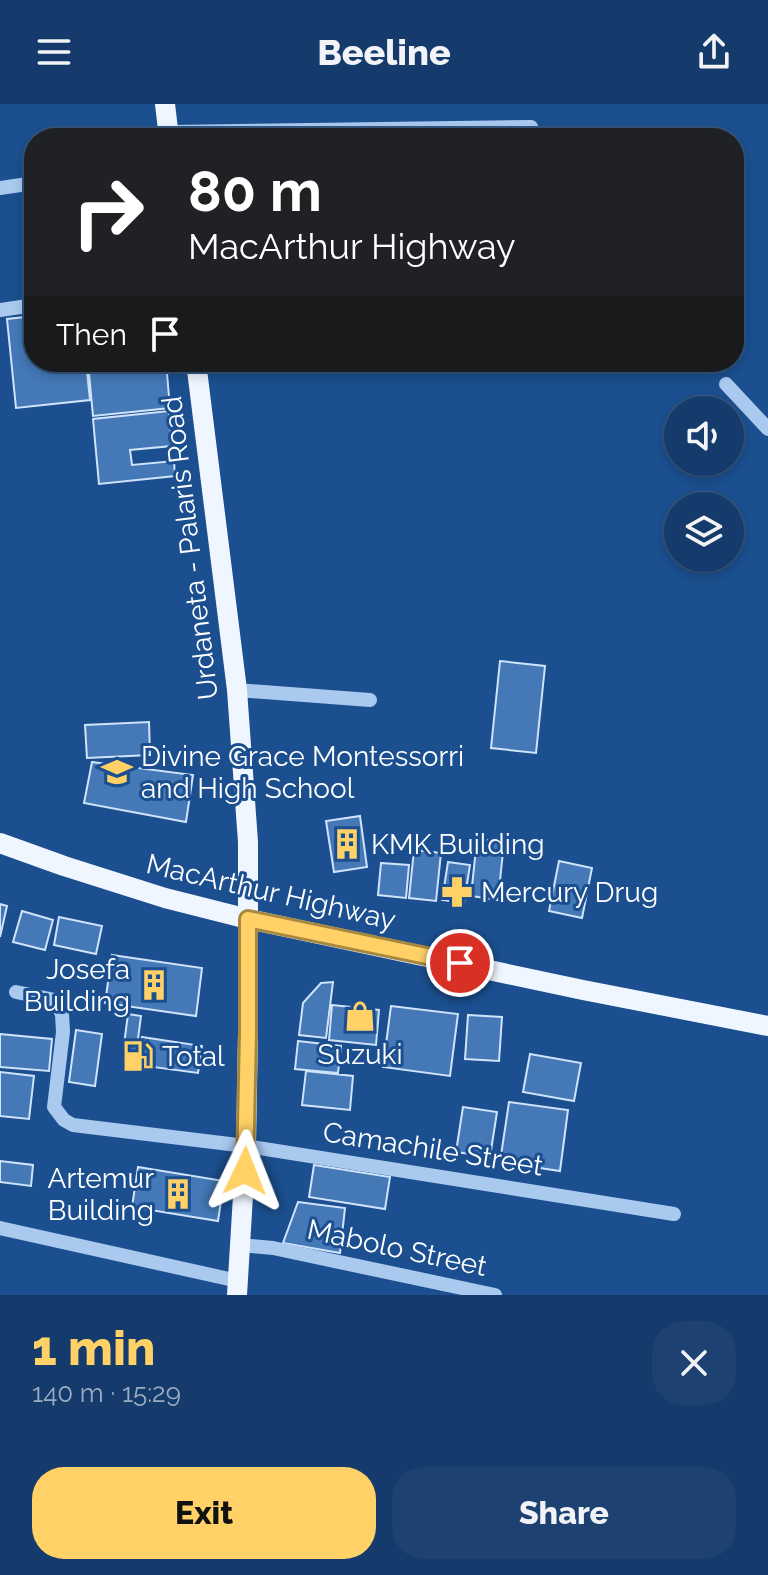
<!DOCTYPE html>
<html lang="en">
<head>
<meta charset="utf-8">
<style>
  body { margin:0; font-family:Raleway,sans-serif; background:#1d4271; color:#f1f3f6; height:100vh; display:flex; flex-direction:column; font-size:30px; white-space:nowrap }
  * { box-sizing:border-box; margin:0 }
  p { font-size:26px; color:#9dadc1 }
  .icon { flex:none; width:44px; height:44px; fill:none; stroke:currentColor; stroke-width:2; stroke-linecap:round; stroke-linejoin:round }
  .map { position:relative; height:1191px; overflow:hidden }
  .side { display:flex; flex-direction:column; background:#143b6b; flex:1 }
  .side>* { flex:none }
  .hud { position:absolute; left:24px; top:24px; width:720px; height:244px; border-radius:32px; box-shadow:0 4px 12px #0003,0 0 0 2px #33557e; background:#202124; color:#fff; overflow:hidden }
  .controls { position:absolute; left:664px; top:292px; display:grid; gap:16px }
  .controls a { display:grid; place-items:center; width:80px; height:80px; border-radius:50%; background:#143b6b; box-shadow:0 4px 12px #0003,0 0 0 2px #33557e; font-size:40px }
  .pin { position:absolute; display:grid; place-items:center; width:68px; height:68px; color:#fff; margin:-34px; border:4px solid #fff; border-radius:50%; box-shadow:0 2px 8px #0007 }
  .me { position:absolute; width:88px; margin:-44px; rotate:2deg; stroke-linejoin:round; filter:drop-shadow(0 0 6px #0008) }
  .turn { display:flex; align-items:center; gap:28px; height:168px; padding:0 32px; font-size:36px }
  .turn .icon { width:104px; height:104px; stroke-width:2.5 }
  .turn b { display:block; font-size:56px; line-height:68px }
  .then { display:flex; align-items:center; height:76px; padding:0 32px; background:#0003; gap:16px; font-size:30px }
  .round { display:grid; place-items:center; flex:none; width:84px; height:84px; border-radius:32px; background:#1d4271 }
  .headline { display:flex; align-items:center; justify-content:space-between; height:136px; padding:0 32px }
  h1 { font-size:48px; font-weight:800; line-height:60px; color:#ffd166 }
  .primary-button { display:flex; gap:16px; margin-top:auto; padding:16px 32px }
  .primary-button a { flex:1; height:92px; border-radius:32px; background:#ffd166; color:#111; font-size:32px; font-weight:800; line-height:92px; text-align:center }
  .primary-button a+a { background:#1d4271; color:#f1f3f6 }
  header { display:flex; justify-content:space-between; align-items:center; height:104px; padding:0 32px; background:#143b6b; font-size:36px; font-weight:800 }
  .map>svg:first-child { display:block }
  .building { fill:#4478b7; stroke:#cfe3fa; stroke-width:2 }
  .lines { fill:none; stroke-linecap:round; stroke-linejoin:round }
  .minor { stroke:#a9c9ee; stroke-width:14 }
  .major { stroke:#f0f6ff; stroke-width:20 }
  .route-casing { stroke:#a68842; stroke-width:20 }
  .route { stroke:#ffd166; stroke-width:14 }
  .labels { text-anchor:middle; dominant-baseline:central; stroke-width:6; stroke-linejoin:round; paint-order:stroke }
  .street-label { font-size:28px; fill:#fff; stroke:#1b4f8f }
  .poi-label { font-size:28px; fill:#fff; stroke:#1b4f8f; text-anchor:start }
</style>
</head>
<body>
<header><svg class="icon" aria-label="menu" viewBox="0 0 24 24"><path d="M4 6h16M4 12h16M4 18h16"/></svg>Beeline<svg class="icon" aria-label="share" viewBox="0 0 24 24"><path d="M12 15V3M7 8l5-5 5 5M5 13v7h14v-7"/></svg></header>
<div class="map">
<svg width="768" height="1191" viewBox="0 0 768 1191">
  <rect width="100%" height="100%" fill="#1b4f8f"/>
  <!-- building -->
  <path class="building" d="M34,212V258H86L90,296L16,304L7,215Z
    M88,258H166L170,304L93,312Z
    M169,307L172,342L130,346L132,361L174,357L175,372L99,380L93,315Z
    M500,557L545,562L536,649L491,644Z
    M149,618L150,651L87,654L85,621Z
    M92,658L193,671L186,718L84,699Z
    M360,712L367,763L334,768L326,717Z
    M477,735L504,738L498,796L471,792Z
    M414,746L441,749L436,797L409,794Z
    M559,757L592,764L582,814L549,807Z
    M448,758L470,761L464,799L442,796Z
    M381,759L409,761L406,794L378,791Z
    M0,800L7,802L0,833Z
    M22,807L53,816L45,846L13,838Z
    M59,813L102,822L96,850L54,841Z
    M112,851L202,864L196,912L105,899Z
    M333,878L326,934L299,931L303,899L321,879Z
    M332,901L379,906L376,941L329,936Z
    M391,902L458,910L450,972L383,963Z
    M128,910L141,912L136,950L123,948Z
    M468,911L502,913L499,957L465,955Z
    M76,926L102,930L95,982L69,978Z
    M0,930L52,935L49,967L0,963Z
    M142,933L202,942L198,969L138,961Z
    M298,937L341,942L338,969L295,965Z
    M530,950L581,959L574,997L523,988Z
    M306,967L353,972L350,1006L302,1001Z
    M0,968L34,972L29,1015L0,1012Z
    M509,998L568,1006L560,1067L500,1058Z
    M463,1003L497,1008L490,1053L456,1048Z
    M0,1057L33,1061L31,1082L0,1078Z
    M314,1061L390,1073L385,1105L309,1093Z
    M138,1063L224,1077L218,1117L132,1103Z
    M298,1098L345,1104L340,1149L283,1139Z"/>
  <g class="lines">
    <!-- minor -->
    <path class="minor" d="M169,28L531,23L537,34
      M0,84L34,79
      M0,206L34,201
      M726,280L768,325
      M237,586L370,596
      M16,888L55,896L62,910L63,928L54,1003L64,1016L73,1021L246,1042L674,1110
      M0,1124L238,1177
      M240,1141L273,1144L495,1191"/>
    <!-- major -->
    <path class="major" d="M165,0L169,34
      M196,258L237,586L248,738V929L246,1042L237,1191
      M0,739L64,762L165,794L248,815L583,886L768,922"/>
  </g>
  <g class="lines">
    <defs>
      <path id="route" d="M245,1067L248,929V815L460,859"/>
    </defs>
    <!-- route casing -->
    <use href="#route" class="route-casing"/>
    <!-- route -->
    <use href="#route" class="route"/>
  </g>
  <!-- icons -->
  <defs>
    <symbol id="school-bare" viewBox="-9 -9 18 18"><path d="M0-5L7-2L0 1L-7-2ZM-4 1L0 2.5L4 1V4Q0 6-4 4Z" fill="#ffd166" stroke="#1b4f8f" stroke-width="2.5" paint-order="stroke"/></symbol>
    <symbol id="building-bare" viewBox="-9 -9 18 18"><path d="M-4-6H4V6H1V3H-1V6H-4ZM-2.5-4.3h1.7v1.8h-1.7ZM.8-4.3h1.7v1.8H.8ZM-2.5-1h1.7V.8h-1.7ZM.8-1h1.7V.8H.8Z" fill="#ffd166" stroke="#1b4f8f" stroke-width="2.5" paint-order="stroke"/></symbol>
    <symbol id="pharmacy-bare" viewBox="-9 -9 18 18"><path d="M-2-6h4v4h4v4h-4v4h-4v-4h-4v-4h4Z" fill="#ffd166" stroke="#1b4f8f" stroke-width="2.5" paint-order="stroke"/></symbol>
    <symbol id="shop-bare" viewBox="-9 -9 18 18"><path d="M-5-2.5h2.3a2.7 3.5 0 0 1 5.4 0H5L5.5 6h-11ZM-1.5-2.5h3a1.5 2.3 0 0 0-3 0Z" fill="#ffd166" stroke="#1b4f8f" stroke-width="2.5" paint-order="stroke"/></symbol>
    <symbol id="fuel-bare" viewBox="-9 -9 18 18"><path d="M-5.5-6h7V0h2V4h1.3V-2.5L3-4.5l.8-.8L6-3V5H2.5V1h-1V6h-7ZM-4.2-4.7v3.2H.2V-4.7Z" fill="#ffd166" stroke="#1b4f8f" stroke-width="2.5" paint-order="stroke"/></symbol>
  </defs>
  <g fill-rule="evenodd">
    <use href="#school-bare" x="95" y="646" width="44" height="44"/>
    <use href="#building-bare" x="325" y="718" width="44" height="44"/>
    <use href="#pharmacy-bare" x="435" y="766" width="44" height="44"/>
    <use href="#building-bare" x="132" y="859" width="44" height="44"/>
    <use href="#shop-bare" x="338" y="890" width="44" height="44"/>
    <use href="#fuel-bare" x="116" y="930" width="44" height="44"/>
    <use href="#building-bare" x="156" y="1068" width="44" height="44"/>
  </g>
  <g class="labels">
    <!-- street labels -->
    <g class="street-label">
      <text transform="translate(190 444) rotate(-97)">Urdaneta - Palaris Road</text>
      <text transform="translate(271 788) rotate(13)">MacArthur Highway</text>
      <text transform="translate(433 1045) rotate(9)">Camachile Street</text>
      <text transform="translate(397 1144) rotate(12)">Mabolo Street</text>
    </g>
    <!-- poi labels -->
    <g class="poi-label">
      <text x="141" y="652">Divine Grace Montessorri<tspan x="141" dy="32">and High School</tspan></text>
      <text x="371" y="740">KMK Building</text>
      <text x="481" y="788">Mercury Drug</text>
      <text x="130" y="865" text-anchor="end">Josefa<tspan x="130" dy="32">Building</tspan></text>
      <text x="360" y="950" text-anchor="middle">Suzuki</text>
      <text x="162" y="952">Total</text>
      <text x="154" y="1074" text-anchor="end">Artemur<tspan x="154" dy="32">Building</tspan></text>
    </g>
  </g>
</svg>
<div class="controls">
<a><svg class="icon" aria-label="sound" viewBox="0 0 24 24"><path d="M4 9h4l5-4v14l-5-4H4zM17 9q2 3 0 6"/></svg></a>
<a><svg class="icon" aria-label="layers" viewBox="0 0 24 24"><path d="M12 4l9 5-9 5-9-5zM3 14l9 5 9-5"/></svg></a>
</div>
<div class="pin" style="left:460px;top:859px;background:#d93025"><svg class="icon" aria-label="arrive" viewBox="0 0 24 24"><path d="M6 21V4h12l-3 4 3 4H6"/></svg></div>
<svg class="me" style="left:245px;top:1067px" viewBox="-20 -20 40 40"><path d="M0-17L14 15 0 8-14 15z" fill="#ffd166" stroke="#fff" stroke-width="4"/></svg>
<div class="hud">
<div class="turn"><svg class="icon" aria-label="right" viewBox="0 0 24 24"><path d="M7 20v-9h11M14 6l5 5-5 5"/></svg><div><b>80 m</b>MacArthur Highway</div></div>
<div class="then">Then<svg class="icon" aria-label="arrive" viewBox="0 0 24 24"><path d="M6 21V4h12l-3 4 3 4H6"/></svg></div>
</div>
</div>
<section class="side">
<div class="headline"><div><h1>1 min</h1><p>140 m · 15:29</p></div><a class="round"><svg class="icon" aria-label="close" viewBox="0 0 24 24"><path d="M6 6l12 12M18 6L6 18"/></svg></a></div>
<div class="primary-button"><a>Exit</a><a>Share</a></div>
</section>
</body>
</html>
